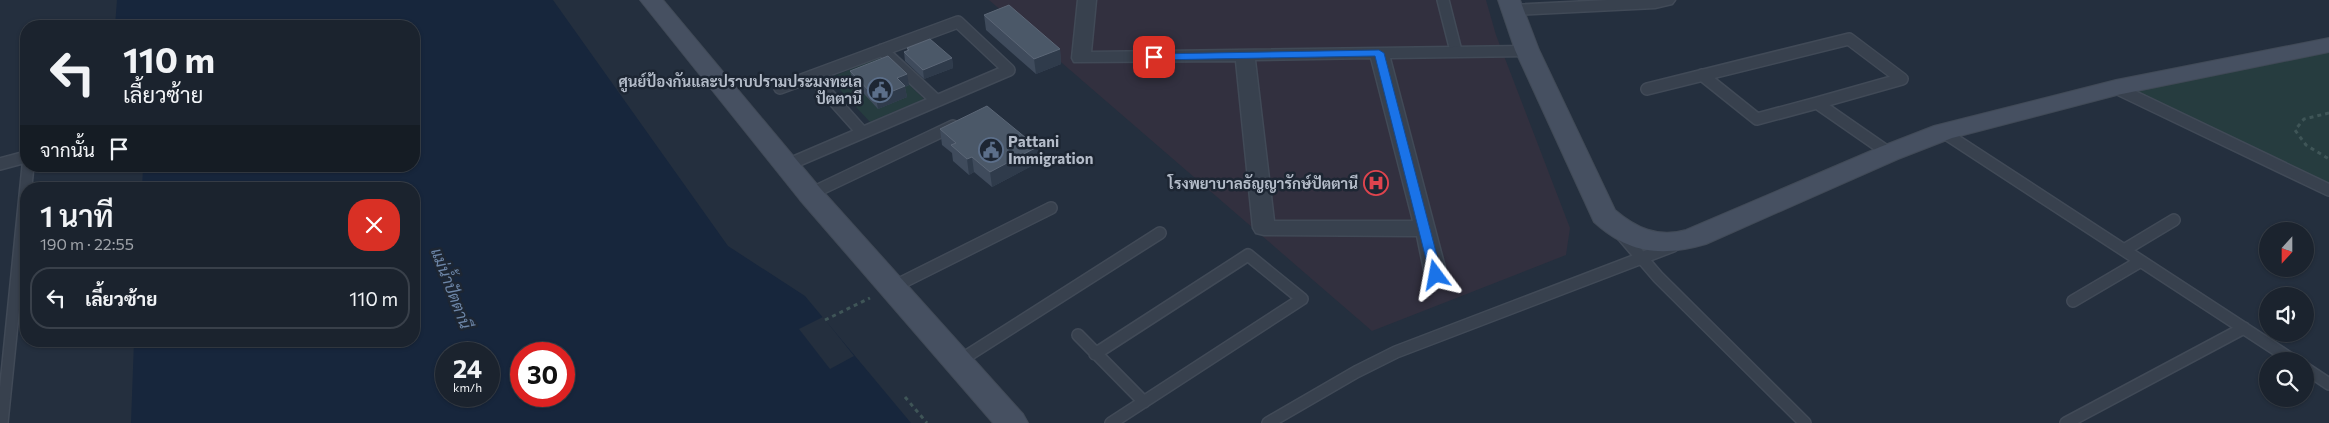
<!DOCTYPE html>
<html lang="th">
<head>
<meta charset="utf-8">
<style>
  body { margin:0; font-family:Commissioner,Sarabun,sans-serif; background:#282f3a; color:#f1f3f6; height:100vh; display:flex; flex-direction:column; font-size:19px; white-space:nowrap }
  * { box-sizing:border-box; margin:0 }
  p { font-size:16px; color:#a0a4aa }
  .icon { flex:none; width:28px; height:28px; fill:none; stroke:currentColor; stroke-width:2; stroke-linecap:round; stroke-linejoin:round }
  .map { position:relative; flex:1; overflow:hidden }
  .panel { position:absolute; left:20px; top:182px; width:400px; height:165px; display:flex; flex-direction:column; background:#1b232e; border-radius:20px; box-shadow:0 1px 4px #0004,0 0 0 1px #39404a }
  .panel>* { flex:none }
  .guide { position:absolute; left:20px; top:20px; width:400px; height:152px; border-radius:20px; box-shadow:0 1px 4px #0004,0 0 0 1px #39404a; background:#1b232e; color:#f1f3f6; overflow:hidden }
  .needle { width:32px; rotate:201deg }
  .buttons { position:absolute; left:2259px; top:222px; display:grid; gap:10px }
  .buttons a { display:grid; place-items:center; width:55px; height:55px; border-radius:50%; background:#1b232e; box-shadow:0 1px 4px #0004,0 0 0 1px #39404a; font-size:25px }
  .speed { position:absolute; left:435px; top:342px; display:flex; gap:10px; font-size:25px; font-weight:700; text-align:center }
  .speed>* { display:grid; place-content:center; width:65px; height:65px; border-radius:50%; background:#1b232e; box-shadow:0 1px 4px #0004,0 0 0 1px #39404a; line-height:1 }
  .speed small { font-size:12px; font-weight:400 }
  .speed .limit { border:8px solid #d22; background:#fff; color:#111 }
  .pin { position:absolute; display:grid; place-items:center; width:42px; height:42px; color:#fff; margin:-21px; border-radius:10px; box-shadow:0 2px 8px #0006 }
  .me { position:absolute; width:55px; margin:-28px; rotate:347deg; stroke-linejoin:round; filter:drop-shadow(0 0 4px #0008) }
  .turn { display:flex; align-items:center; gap:18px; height:105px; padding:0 20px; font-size:22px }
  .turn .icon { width:65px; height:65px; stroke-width:2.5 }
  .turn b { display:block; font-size:35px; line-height:42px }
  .then { display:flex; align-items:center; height:48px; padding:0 20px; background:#0003; gap:10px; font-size:19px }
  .round { display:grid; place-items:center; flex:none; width:52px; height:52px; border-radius:20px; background:#282f3a }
  .summary { display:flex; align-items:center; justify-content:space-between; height:85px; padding:0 20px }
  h1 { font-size:30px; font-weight:600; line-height:38px }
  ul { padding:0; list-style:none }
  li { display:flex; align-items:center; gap:15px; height:62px; margin:0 10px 8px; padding:0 10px; border:2px solid #39404a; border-radius:20px }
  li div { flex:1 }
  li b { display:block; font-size:19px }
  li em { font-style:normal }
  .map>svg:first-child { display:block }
  .medical { fill:#32303f }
  .green { fill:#263c3f }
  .water { fill:#17263c; fill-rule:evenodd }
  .pier { fill:#242f3e }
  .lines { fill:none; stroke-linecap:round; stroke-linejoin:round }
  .lane-casing { stroke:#414a57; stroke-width:14 }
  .street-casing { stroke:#414a57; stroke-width:3 }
  .secondary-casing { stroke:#414a57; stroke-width:2 }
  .path { stroke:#3f5557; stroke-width:3; stroke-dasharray:4 4; stroke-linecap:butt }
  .lane { stroke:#38414e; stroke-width:11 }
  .street { fill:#38414e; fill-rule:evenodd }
  .secondary { fill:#465061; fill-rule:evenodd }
  .wall { fill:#3f4b5c }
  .shaded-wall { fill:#2f3b4b }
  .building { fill:#4b5868; stroke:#5c6777 }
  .route { fill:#1a73e8; stroke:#114b97 }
  .labels { text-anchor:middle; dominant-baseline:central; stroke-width:5; stroke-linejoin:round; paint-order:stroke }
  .poi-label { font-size:15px; font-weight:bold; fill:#b4bcc9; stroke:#1d2633; text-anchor:end }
  .water-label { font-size:16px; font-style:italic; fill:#6d86a8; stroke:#1d2633 }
</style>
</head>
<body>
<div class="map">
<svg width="2329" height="423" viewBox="0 0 2329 423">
  <rect width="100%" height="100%" fill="#242f3e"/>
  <!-- medical -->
  <path class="medical" d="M989,0H1486L1496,35L1570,228L1566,255L1372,331Z"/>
  <!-- green -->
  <path class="green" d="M2329,51V184L2136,91Z
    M881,57L924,99L870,122L829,78Z"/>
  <!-- water -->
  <path class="water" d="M117,0H553L728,246L805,296L911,423H131L134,341H414V189H142L143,168L140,166H414V26H115ZM446,354H489V396H446ZM521,354H564V396H521Z"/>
  <!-- pier -->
  <path class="pier" d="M823,317L854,356L830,369L799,329Z"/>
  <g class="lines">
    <defs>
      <path id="lane" d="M1443,0L1456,51
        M882,50L937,101
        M1702,75L1757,119L1817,103
        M812,76L862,132
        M780,88L958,22L1009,70L787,165
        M2116,88L2329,190
        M1647,89L1849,39L1902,79L1817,103L1889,153
        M1943,132L2294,361
        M0,164L26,157
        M810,194L953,126
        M1622,235L1658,277L1805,423
        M2124,250L2174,220
        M893,287L1051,208
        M2073,301L2141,261
        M1078,335L1144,402
        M1095,354L1248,255L1302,299L1111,423
        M959,361L1160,233
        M2305,368L2329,384
        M2,423L28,166
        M1268,423L1356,372L1396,352L1673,246
        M2066,423L2244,328"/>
      <path id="street" d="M1078,0H1096L1091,52L1534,46L1536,50L1534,54L1527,56L1390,58L1447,275L1444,281L1436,283L1428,281L1425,275L1417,236L1264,235L1256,233L1253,228L1236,61L1074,62L1072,58ZM1371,58L1413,221H1274L1255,60Z
        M1608,0H1675L1672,4L1655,8L1512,15L1506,14L1503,10L1506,6L1512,5Z"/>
      <path id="secondary" d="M640,0H663L820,188L1023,414L1028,423H993L800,200Z
        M1498,0H1520L1539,50L1615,210C1636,228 1658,238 1686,230L1880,147L1934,126L2116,80L2329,38V52L2117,95L1952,138L1898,159L1706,244C1662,257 1629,254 1594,222L1515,50Z"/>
    </defs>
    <!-- lane casing -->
    <use href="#lane" class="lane-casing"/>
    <!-- street casing -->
    <use href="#street" class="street-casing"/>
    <!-- secondary casing -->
    <use href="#secondary" class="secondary-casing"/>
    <!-- path -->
    <path class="path" d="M2329,113L2304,119L2295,130L2306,145L2329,159
      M825,320L870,298
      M905,397L927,423"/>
    <!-- lane -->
    <use href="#lane" class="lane"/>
    <!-- street -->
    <use href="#street" class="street"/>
    <!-- secondary -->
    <use href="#secondary" class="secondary"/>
  </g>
  <!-- wall -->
  <path class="wall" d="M984,15L1060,49L1061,64L1036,74L986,30Z
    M907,48L952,58L953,68L924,79L905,61L904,52L907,51Z
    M850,71L909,85L905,87L907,97L878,109L853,82Z
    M940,129L1037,147L1039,162L992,187L974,172L969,175L953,161L952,153L942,145Z"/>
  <!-- shaded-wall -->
  <path class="shaded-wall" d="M1060,49L1061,64L1036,74L1034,59Z
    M952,58L953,68L924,79L923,70Z
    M907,74L909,85L905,87L907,97L878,109L876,98L897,78Z
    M1037,147L1039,162L992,187L990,172Z
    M972,157L974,172L969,175L967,159Z"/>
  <!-- building -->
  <path class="building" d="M1009,5L1060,49L1034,59L984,15Z
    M930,39L952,58L923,70L904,52L909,50L907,48Z
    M888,56L907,74L897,78L905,86L876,98L850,71Z
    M987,106L1037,147L990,172L972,157L967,159L951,145L956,143L940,129Z"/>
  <!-- route -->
  <path class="route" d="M1379,50L1384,53L1442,275L1436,279L1430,275L1375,56L1154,60L1149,57L1154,54Z"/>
  <!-- icons -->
  <defs>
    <symbol id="civic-ring" viewBox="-11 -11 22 22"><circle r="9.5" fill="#1d2633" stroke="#5c6f8a" stroke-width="1.5"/><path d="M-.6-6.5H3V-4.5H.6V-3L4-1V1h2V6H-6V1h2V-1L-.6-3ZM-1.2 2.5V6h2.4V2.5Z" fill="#5c6f8a"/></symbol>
    <symbol id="hospital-ring" viewBox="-11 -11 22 22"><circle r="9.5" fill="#1d2633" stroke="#e0444e" stroke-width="1.5"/><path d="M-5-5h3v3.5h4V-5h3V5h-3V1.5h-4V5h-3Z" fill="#e0444e"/></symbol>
  </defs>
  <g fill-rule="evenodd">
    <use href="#civic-ring" x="866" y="76" width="28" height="28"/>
    <use href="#civic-ring" x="977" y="136" width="28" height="28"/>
    <use href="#hospital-ring" x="1362" y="169" width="28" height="28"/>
  </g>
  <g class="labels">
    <!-- poi labels -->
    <g class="poi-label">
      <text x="862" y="81">ศูนย์ป้องกันและปราบปรามประมงทะเล<tspan x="862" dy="17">ปัตตานี</tspan></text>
      <text x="1008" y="141" text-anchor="start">Pattani<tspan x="1008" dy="17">Immigration</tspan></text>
      <text x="1358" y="183">โรงพยาบาลธัญญารักษ์ปัตตานี</text>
    </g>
    <!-- water labels -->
    <g class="water-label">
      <text transform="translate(452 288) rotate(69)">แม่น้ำปัตตานี</text>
    </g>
  </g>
</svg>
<div class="buttons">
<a><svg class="needle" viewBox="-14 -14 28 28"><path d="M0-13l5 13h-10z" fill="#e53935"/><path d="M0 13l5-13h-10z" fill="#a0a4aa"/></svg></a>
<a><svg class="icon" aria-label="sound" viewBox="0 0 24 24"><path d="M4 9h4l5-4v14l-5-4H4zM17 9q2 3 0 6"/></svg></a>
<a><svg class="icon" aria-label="search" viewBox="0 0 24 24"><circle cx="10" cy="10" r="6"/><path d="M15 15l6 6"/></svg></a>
</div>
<div class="speed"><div>24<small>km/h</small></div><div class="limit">30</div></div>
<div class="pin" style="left:1154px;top:57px;background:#d93025"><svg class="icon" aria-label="arrive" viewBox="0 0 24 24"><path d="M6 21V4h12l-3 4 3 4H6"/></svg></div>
<svg class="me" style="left:1436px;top:275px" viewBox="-20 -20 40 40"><path d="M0-17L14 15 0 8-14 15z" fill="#1a73e8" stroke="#fff" stroke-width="4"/></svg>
<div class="guide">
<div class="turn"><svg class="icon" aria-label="left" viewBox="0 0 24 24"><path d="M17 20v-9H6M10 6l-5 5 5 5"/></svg><div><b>110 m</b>เลี้ยวซ้าย</div></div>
<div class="then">จากนั้น<svg class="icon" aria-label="arrive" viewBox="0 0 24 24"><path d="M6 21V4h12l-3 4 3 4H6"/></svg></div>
</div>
<section class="panel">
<div class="summary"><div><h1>1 นาที</h1><p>190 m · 22:55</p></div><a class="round" style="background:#d93025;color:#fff"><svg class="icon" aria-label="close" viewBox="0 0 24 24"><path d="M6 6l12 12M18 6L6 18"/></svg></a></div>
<ul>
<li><svg class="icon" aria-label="left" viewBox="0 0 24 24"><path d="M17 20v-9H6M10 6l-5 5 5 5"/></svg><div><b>เลี้ยวซ้าย</b></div><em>110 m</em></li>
</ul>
</section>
</div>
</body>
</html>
